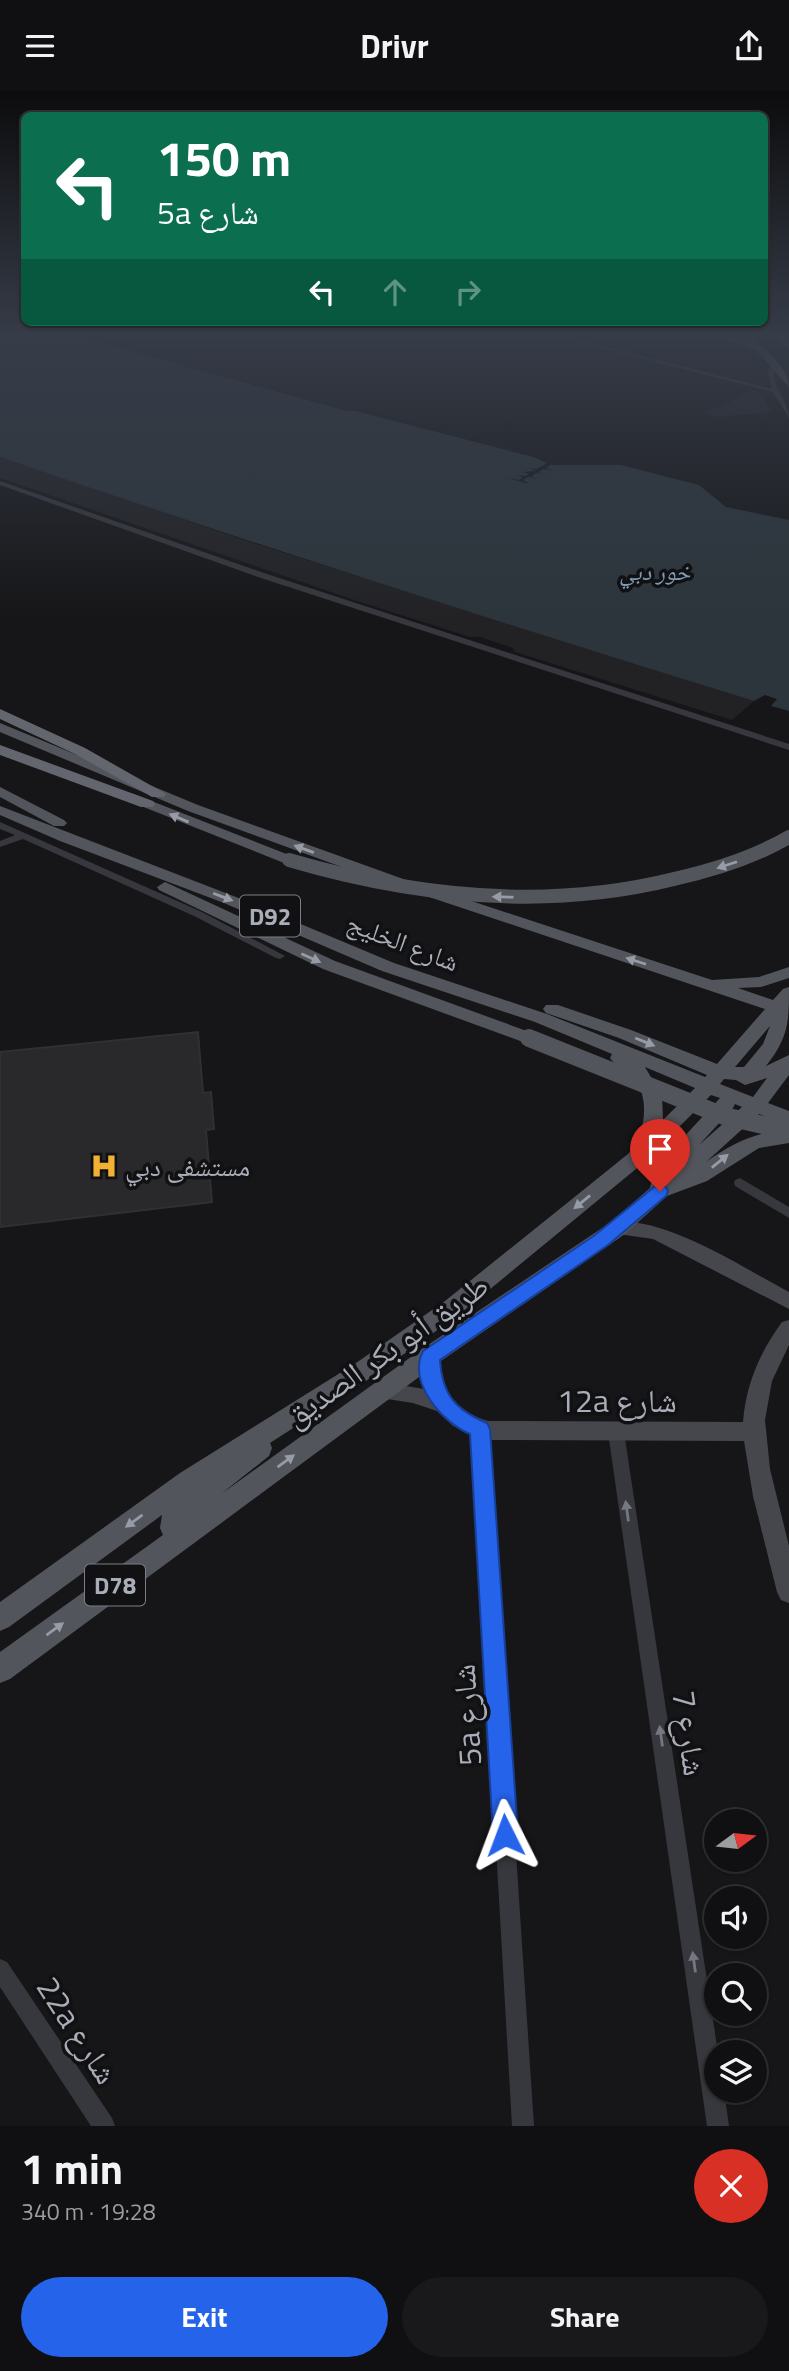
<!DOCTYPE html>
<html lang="en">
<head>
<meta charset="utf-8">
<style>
  body { margin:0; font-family:"Titillium Web","Noto Naskh Arabic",sans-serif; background:#19191b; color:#f1f3f6; height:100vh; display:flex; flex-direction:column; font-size:26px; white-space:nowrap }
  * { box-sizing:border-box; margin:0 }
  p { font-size:23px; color:#9c9d9f }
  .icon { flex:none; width:38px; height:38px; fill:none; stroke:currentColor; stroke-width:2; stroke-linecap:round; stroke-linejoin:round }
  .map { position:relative; height:2035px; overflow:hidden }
  .panel { display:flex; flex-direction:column; background:#101012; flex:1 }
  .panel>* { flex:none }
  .top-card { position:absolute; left:21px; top:21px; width:747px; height:214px; border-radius:10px; box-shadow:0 2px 5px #0004,0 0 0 2px #303032; background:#0b6e4f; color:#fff; overflow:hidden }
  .needle { width:46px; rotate:75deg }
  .fabs { position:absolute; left:704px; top:1718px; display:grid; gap:14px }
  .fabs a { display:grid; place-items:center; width:63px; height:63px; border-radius:50%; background:#101012; box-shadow:0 2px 5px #0004,0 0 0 2px #303032; font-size:35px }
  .pin { position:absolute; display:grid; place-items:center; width:60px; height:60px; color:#fff; margin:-72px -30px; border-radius:50% 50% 50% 0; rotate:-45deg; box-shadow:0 0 7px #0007 }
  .pin .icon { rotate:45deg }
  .me { position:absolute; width:77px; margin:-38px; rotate:357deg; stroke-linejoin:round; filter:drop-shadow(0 0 5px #0008) }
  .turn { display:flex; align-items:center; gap:24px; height:147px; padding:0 21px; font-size:32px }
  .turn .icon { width:91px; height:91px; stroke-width:2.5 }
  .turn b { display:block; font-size:49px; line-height:60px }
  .lanes { display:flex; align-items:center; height:66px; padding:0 21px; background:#0003; justify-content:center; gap:35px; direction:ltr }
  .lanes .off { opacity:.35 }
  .round { display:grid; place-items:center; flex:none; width:74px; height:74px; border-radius:37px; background:#19191b }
  .summary { display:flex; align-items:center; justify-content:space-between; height:119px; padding:0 21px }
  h1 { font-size:42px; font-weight:700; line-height:52px }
  .button { display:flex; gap:14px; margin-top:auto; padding:14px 21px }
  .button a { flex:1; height:80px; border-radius:42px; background:#2563eb; color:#fff; font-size:28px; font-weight:700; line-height:80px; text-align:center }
  .button a+a { background:#19191b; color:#f1f3f6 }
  header { display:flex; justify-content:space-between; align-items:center; height:91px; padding:0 21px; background:#101012; font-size:32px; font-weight:700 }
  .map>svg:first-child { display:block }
  .built { fill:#222225 }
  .water { fill:#2c353c }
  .pier { fill:#161618 }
  .building { fill:#29292c; stroke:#303034; stroke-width:2 }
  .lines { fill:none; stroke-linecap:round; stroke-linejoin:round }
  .street { fill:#37383d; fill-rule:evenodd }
  .secondary { fill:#45474d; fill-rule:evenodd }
  .primary { fill:#53555c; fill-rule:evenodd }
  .highway { fill:#63666e; fill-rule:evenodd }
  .primary-bridge-far1 { stroke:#53555c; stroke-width:14 }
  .primary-bridge { stroke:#53555c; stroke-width:18 }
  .oneway { fill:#979ba6 }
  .oneway2 { fill:#757881 }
  .route { fill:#2563eb; stroke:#184099; stroke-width:2 }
  .labels { text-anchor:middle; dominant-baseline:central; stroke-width:7; stroke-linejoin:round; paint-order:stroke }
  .far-water-label { font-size:23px; font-style:italic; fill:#7f9bb3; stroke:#111113 }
  .shield { fill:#111113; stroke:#7b7e86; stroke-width:2 }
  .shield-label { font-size:24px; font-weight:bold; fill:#a8adb8 }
  .street-label { font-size:26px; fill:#a8adb8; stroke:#111113 }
  .poi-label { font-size:26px; fill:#a8adb8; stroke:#111113; text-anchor:start }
  .near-street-label { font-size:32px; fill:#a8adb8; stroke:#111113 }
</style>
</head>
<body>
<header><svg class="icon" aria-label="menu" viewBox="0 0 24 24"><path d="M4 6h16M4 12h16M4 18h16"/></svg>Drivr<svg class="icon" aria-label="share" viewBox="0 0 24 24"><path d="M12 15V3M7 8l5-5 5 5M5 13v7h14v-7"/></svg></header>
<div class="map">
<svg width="789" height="2035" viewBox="0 0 789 2035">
  <rect width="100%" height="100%" fill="#161618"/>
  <!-- built -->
  <path class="built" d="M753,299L760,301L772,321L717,326L700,321L722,315Z
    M0,366L247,450L754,610L732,629L515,561L513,557L480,546H470L357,510L0,387Z"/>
  <!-- water -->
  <path class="water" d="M0,244H72L347,320H356L534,366L551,374H621L699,394L726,416L789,429V620L771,615L777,608L765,604L754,610C502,532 250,452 0,366Z"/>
  <!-- pier -->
  <path class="pier" d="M359,318L541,365L555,371L546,377L555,380L543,378L538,382L547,384L536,382L531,386L540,388L528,386L523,389L530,393L507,387L519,389L523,386L516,384L526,385L529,383L523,381L536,380L528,377L537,378L547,372L534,366L356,320Z"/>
  <!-- building -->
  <path class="building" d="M198,941L203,1002L211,1001L214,1038L206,1039L212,1111L0,1136V961Z"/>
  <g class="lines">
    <!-- street -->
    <path class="street" d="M550,244H559L772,298L767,280L772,272H776C768,297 789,306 789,327L773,301Z
      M0,390L267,483L789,653V659L261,487L0,394Z
      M0,731L202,821L285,865L280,868L276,867L194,825L23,748L0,756V750L15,744L0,738Z
      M740,1087L789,1116V1127L735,1095L734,1092L735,1089Z
      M480,1331L485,1333L488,1338L534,2035H512L472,1338L475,1333Z
      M616,1334L621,1336L624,1341L718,1962H716V2000H724L729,2035H707L608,1341L611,1336Z
      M0,1868L7,1871L112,2027L115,2035H91L0,1896Z"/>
    <!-- secondary -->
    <path class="secondary" d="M749,244L789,245V249L752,246Z
      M618,1130C673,1130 740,1175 789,1201V1218L653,1148L611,1142L608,1137L611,1132Z
      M789,1229V1254L772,1290L765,1329L770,1378L789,1455V1512L781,1509L777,1501L753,1405L744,1350L488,1349L453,1335L437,1320L413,1312L374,1306L371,1300L374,1294L382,1291L424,1298L420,1281V1265L423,1259L430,1256L437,1259C441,1266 440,1272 441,1281C444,1306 464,1323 488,1330L743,1331C746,1293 760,1261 782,1231Z"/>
    <!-- primary -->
    <path class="primary" d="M715,244L745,248L741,244H750C763,258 789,276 789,296L755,258Z
      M772,244H781L789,252V258Z
      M0,632L198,714L406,789L408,792L400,797L394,795L188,720L0,641Z
      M0,696L64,729L67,732L64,735H54L0,706Z
      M131,702L294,766L297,769L294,772H284L126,709L124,706Z
      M0,715L236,806L394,872L547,923L705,986L707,984L619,947L546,922L543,918L546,914H558L631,939L717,973L765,918L423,804L421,801L423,798H435L712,889L759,886L789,876V887L761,896L738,897L773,909L783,898L789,896C789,930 789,946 766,975L789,964V984L768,1012L789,1020V1035L759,1023L706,1071C732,1052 756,1041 789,1038V1052L759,1057L707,1090L667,1105L625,1143L438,1272L10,1588L0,1592V1561L163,1444L160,1437L162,1424L9,1536L0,1540V1511L180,1382L356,1272L445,1210L628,1063C644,1048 651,1009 635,989C628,980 616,976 610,967L612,963L535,931L382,880L224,812L60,750L0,724ZM770,935L763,953L744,976H735ZM645,976L695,997L663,1029L662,1005ZM767,987L753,1006L720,993L724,988L736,989L745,994ZM711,1004L720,1007L654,1078L650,1097L611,1131L422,1258L221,1403L269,1365L272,1357L270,1352L372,1286L461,1222L642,1073ZM735,1013L742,1016L699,1054L733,1017Z
      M165,791L335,870L535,943L538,947L535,951H523L323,878L159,799L157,796Z"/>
    <!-- highway -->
    <path class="highway" d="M0,618L85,657L166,703L164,706H152L75,663L0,628Z
      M0,654L153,710L155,713L153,716H141L0,664Z"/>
    <!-- primary-bridge-far1 -->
    <path class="primary-bridge-far1" d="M289,769C415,806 545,820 674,788C714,779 753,767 789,746"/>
    <!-- primary-bridge -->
    <path class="primary-bridge" d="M529,947L724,1025L789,1040"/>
  </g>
  <!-- one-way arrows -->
  <defs><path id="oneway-solid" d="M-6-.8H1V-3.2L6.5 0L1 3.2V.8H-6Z" transform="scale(1.75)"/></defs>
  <g class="oneway">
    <use href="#oneway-solid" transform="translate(179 727) rotate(-157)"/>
    <use href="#oneway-solid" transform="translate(304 758) rotate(-160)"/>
    <use href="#oneway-solid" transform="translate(727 774) rotate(162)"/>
    <use href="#oneway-solid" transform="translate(223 806) rotate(21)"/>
    <use href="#oneway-solid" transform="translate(503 806) rotate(-179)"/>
    <use href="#oneway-solid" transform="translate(311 867) rotate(24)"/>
    <use href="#oneway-solid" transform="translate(636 870) rotate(-162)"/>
    <use href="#oneway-solid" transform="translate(645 951) rotate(22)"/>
    <use href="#oneway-solid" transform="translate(720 1070) rotate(-39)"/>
    <use href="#oneway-solid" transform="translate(582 1111) rotate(141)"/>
    <use href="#oneway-solid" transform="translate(286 1370) rotate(-36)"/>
    <use href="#oneway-solid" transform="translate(134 1430) rotate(144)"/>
    <use href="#oneway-solid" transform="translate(55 1538) rotate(-36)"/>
  </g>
  <g class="oneway2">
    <use href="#oneway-solid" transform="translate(627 1420) rotate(-98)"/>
    <use href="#oneway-solid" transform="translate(661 1645) rotate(-98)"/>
    <use href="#oneway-solid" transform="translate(694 1871) rotate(-98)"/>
  </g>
  <!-- sky -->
  <linearGradient id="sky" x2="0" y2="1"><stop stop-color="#0c0c0d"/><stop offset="0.46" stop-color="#363c48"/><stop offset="1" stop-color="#363c48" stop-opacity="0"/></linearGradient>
  <rect width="789" height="529" fill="url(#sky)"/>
  <!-- route -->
  <path class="route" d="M660,1094L666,1096L668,1100L666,1105L608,1154L440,1269C442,1303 455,1319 487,1332L490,1338L518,1744L514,1752L505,1756L496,1752L493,1744L470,1343C443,1332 407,1292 423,1260L595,1144L654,1096Z"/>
  <!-- icons -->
  <defs>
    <symbol id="hospital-bare" viewBox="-9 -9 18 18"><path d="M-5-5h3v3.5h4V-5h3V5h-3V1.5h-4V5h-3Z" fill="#f2b134" stroke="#111113" stroke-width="2.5" paint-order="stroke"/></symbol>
  </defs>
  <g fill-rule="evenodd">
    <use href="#hospital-bare" x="85" y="1056" width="38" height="38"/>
  </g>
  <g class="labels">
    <!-- far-water labels -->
    <g class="far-water-label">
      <text x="655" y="480">خور دبي</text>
    </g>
    <!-- shield labels -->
    <g class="shield">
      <rect x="240" y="804.5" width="60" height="41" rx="5"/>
      <rect x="85" y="1473.5" width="60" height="41" rx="5"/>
    </g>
    <g class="shield-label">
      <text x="270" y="825">D92</text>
      <text x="115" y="1494">D78</text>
    </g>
    <!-- street labels -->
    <g class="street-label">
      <text transform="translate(403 851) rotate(21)">شارع الخليج</text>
    </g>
    <!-- poi labels -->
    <g class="poi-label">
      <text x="125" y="1075">مستشفى دبي</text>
    </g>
    <!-- near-street labels -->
    <g class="near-street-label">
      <text transform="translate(386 1259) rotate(-35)">طريق أبو بكر الصديق</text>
      <text x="617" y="1309">12a شارع</text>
      <text transform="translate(466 1624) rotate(-94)">5a شارع</text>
      <text transform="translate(690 1642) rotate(82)">شارع 7</text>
      <text transform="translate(78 1939) rotate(57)">22a شارع</text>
    </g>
  </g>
</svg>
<div class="fabs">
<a><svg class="needle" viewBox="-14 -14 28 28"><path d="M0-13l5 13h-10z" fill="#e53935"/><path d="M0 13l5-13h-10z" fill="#9c9d9f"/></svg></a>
<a><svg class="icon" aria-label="sound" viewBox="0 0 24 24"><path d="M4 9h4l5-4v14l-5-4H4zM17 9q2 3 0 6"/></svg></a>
<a><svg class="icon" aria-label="search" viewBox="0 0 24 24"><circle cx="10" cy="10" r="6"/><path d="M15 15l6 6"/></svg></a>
<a><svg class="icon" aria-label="layers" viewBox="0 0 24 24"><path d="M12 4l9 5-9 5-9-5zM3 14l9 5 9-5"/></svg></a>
</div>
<div class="pin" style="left:660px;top:1100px;background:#d93025"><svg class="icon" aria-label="arrive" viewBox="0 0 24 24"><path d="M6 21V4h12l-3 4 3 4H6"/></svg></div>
<svg class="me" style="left:505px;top:1744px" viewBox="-20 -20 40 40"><path d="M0-17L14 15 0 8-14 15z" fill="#2563eb" stroke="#fff" stroke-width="4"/></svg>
<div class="top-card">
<div class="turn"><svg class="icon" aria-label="left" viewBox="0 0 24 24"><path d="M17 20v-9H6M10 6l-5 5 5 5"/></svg><div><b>150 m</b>5a شارع</div></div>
<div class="lanes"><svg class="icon" aria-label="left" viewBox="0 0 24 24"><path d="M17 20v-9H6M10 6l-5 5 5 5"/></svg><svg class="icon off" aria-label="ahead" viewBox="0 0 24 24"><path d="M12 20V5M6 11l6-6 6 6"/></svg><svg class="icon off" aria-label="right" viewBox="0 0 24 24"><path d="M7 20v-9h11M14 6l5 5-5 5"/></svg></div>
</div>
</div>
<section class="panel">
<div class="summary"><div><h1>1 min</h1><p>340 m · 19:28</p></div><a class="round" style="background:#d93025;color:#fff"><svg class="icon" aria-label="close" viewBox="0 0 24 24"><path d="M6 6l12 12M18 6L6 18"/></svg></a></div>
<div class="button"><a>Exit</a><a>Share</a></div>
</section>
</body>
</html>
